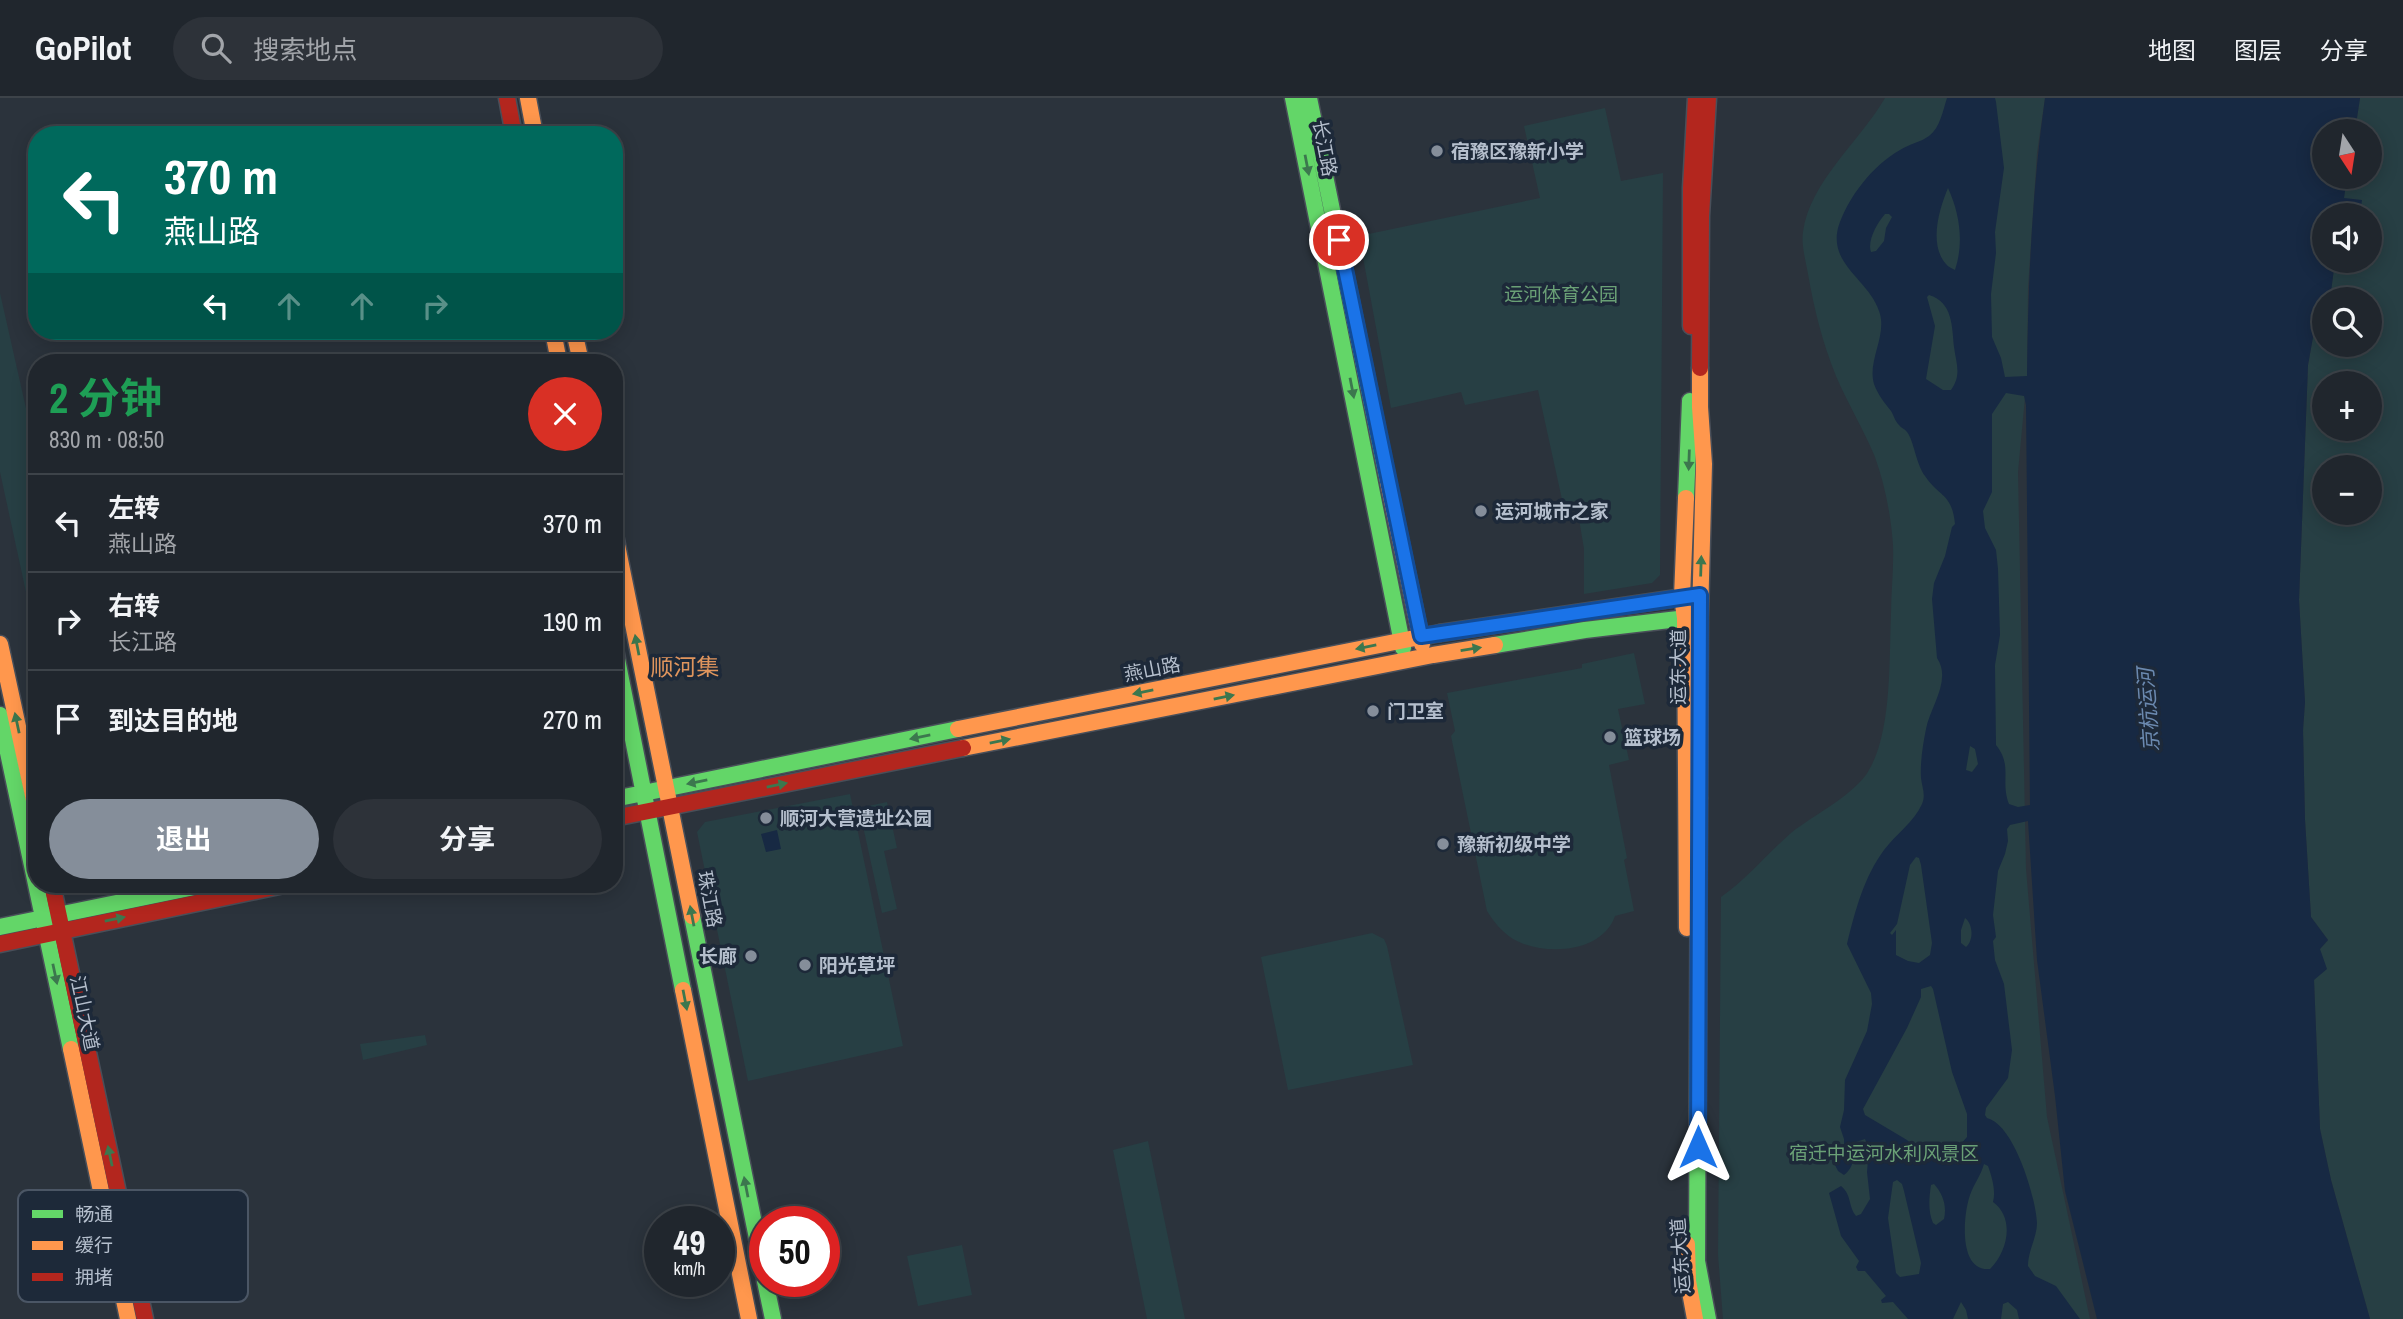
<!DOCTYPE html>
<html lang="zh">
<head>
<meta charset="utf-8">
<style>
  body { margin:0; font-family:"Archivo Narrow","Noto Sans SC",sans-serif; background:#2d3239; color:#f1f3f6; height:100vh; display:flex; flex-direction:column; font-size:26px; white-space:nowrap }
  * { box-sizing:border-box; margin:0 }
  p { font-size:23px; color:#a2a5aa }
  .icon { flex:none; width:38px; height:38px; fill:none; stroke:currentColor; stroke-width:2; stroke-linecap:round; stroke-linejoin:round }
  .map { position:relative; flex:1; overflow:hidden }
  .drawer { position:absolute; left:28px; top:256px; width:595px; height:539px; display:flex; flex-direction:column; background:#20262d; border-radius:28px; box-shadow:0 4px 18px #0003,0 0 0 2px #3d4349 }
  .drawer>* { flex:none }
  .banner { position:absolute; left:28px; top:28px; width:595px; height:214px; border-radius:28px; box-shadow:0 4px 18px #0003,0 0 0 2px #3d4349; background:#00695c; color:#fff; overflow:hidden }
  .needle { width:46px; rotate:168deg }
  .tools { position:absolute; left:2312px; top:21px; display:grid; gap:14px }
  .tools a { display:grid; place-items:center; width:70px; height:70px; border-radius:50%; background:#20262d; box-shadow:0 4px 18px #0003,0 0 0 2px #3d4349; font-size:35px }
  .speed { position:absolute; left:644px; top:1108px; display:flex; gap:14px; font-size:35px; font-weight:700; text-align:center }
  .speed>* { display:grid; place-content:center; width:91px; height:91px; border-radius:50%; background:#20262d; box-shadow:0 4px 18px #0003,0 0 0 2px #3d4349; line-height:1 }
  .speed small { font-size:18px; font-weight:400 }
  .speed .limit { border:10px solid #d22; background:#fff; color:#111 }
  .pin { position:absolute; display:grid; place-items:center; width:60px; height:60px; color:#fff; margin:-30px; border:4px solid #fff; border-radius:50%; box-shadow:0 2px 7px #0007 }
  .me { position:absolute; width:77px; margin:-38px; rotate:0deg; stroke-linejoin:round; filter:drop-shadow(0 0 5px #0008) }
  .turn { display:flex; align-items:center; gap:24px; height:147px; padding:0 21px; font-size:32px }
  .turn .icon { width:91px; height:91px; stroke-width:2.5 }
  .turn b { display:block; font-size:49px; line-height:60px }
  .lanes { display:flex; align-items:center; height:66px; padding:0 21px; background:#0003; justify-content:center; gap:35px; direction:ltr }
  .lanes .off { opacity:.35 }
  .round { display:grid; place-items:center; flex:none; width:74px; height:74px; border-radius:37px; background:#2d3239 }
  .head { display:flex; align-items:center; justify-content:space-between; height:119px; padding:0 21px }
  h1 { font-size:42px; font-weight:700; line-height:52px; color:#1e9e55 }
  .cta { display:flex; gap:14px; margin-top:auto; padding:14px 21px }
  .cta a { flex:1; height:80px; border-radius:42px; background:#858e9a; color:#fff; font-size:28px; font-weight:700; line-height:80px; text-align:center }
  .cta a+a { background:#2d3239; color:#f1f3f6 }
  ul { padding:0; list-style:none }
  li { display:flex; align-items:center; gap:21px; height:98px; padding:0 21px; border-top:2px solid #3d4349 }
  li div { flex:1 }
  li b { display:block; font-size:26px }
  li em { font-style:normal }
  header { display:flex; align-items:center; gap:42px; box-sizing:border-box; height:98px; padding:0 35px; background:#20262d; border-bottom:2px solid #3d4349 }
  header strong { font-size:33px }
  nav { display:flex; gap:38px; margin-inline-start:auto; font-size:24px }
  .search { width:490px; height:63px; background:#2d3239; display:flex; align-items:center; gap:18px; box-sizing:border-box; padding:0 24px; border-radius:38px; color:#a2a5aa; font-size:26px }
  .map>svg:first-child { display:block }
  .green { fill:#273f44; fill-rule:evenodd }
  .water { fill:#172943; fill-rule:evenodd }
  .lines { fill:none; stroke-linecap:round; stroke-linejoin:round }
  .fast-casing { stroke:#494f59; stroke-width:19 }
  .slow-casing { stroke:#494f59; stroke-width:19 }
  .jam-casing { stroke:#494f59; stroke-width:19 }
  .fast { stroke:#63d668; stroke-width:16 }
  .slow { stroke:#ff974d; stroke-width:16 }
  .jam { stroke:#b3261e; stroke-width:16 }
  .oneway { fill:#3c774e }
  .route-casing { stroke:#114b97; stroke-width:18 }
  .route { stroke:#1a73e8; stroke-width:12 }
  .poi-dot { fill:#858e9a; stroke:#1d2939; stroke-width:2.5 }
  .labels { text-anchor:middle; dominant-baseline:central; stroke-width:7; stroke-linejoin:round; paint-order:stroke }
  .street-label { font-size:19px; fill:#b5bfcd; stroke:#1d2939 }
  .poi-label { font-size:19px; font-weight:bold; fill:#b5bfcd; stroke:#1d2939; text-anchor:start }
  .park-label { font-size:19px; fill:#6aa076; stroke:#1d2939 }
  .water-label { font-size:21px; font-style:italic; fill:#6b89af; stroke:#1d2939 }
  .quarter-label { font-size:23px; fill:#e0955d; stroke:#1d2939 }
  .key { fill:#1d2939; stroke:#4b5665; stroke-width:2 }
  .key-label { font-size:19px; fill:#b5bfcd }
</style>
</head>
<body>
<header>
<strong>GoPilot</strong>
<div class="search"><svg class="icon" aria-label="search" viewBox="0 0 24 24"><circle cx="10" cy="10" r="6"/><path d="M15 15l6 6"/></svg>搜索地点</div>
<nav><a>地图</a><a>图层</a><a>分享</a></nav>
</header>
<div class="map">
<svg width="2403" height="1221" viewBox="0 0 2403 1221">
  <rect width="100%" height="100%" fill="#2b333c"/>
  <!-- green -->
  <path class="green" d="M1885,0H2045L2037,55L2028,190L2027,278L2018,374L2026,771L2047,1019L2090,1221H1723L1718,1157L1721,799C1747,781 1767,756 1791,735C1813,717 1855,697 1869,672C1892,633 1889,562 1891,516C1891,494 1894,470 1893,447C1891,418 1885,387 1875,359C1864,332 1848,306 1836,278C1823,246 1814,211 1808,176C1806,164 1801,147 1803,134C1810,83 1861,42 1885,0Z
    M2360,0H2403V1221H2370L2331,1082L2320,1031L2314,882L2320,851L2328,842L2311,819L2305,722L2303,632L2305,604L2299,502L2308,267L2313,239L2324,225V247H2370V201H2330L2335,163H2370V117H2341L2347,79H2370V33H2355ZM2324,285H2370V331H2324ZM2324,369H2370V415H2324Z
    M1605,10L1621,83L1663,75L1660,477L1652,485L1584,496V451L1576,403L1563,406L1538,292L1465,307L1461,294L1391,310L1359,138L1540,100L1524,28Z
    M0,195L37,359V545L0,374Z
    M1634,555L1645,606L1618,611L1629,662L1609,667L1627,760L1624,762L1634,813L1615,818C1602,856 1543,858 1513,841C1501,833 1494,824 1487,813L1451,638L1455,633L1447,595L1582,570V566Z
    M850,696L903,948L748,983L697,734L705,724Z
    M887,704L897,750L884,753L897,811L882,815L859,710Z
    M1372,835L1384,841L1387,848L1413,967L1288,992L1261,859Z
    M425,937L427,947L363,962L360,946Z
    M1148,1043L1185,1221H1147L1113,1052Z
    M962,1147L972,1197L918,1208L907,1158Z"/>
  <!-- water -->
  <path class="water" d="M1947,0H1995L1996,4L2004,70L1995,134L1996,155L1991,196L1992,239L2001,260L2005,279L2027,278C2028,185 2032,92 2045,0H2360L2355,33H2324V79H2347L2344,100L2362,102L2360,116L2342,114L2341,117H2324V163H2335L2330,201H2324V225L2313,239L2308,267L2299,502L2305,604L2303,632L2305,722L2311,819L2328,842L2320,851L2327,871L2314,882L2320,1031L2331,1082L2370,1221H2097L2065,1093L2055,998L2037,862L2028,723L2010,727L2007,731L2008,743L2005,756L1998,773L1993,817L1996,839L1993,843L1995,862L2004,886L2012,952L2008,980L1986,1010L1985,1017L1987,1020C2014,1026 2036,1100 2037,1125C2037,1139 2028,1153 2028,1168L2035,1178L2056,1188L2080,1221H2019L2017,1212L2008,1204L2003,1206L2001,1221H1968L1966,1212L1961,1204L1953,1221H1908L1893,1204L1882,1205L1881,1202L1886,1198L1865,1173H1858L1856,1169L1859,1163L1841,1138L1829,1095L1841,1088C1852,1097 1848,1108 1856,1118L1861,1116L1870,1101L1867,1074L1869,1051L1865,1041L1856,1044C1854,1056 1855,1069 1844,1077L1838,1073L1831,1059L1844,1051V1041L1840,1029L1844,1012L1845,982L1867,933L1872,906L1871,895L1847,846C1855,813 1864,779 1884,752C1896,736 1914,724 1922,706C1926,697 1922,689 1921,680C1920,664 1923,646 1926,631C1930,609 1952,582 1937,560L1932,501L1934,485L1945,458L1952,429L1955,426C1952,395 1939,399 1925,378C1916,366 1914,343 1907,334C1905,331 1901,330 1899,327C1895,323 1894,318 1891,313C1884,304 1878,297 1874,286C1867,262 1888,237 1879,213C1869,182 1829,167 1838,130C1847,100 1873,67 1900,52C1909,46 1921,44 1929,38C1940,30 1943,12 1947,0ZM1948,90C1960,116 1964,145 1955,172C1952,170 1948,169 1946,166C1928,146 1940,109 1948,90ZM1885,116H1889L1892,119L1886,130L1884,143L1876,153L1871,154C1867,143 1877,125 1885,116ZM1929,197C1953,204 1952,229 1954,249C1956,265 1962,277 1951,292H1943L1926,281L1935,228L1927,199ZM2006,295L2024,298L2026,307L2030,707L2018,709L2009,706C2000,683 2013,668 1996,647L1995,567L2000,537L1998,471L1996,452L1985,430L1983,413L1992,394V316ZM1970,648L1975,651L1978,666L1972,674L1966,672ZM1916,759L1919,760L1921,767L1932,845L1930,857L1919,865L1908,863L1896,857V832L1892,837L1890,835L1897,826L1910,767ZM1965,820C1973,826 1974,842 1966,849L1961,845V832ZM1931,888L1933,891L1952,974L1967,1016V1039L1950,1058L1943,1060L1926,1059L1907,1042L1865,1017L1863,1011L1907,930L1921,899V891ZM1984,1066L1988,1068C1992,1079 1996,1093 1993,1104C2015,1120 2008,1153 1990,1171C1958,1174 1963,1117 1970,1097C1974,1086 1981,1077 1984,1066ZM1897,1082L1902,1086L1904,1093L1921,1165L1919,1176L1900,1179L1896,1175L1888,1120L1893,1084ZM1934,1086C1943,1096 1947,1108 1944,1121L1936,1127L1933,1125C1928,1114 1929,1100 1931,1087Z
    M777,732L781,751L766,754L761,736Z"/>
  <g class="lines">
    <defs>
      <path id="fast" d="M1293,0L1403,550
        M1309,0L1388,384
        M1686,400L1690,303
        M1440,535L1691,498
        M614,546L683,892
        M1495,547L1585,532L1695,519
        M0,617L71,951
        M1699,700L1697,1163L1708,1221
        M614,701L958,631
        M692,818L765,1180
        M0,829L209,786
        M765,1183L773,1221"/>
      <path id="slow" d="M528,0L535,37
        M553,233L559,264
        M574,233L581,264
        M1388,384L1422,546
        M1686,400L1682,499L1685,520L1687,830
        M614,432L692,818
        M0,546L37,716
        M958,631L1440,535
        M963,650L1433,557L1495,547
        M1699,700L1700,519L1704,366L1700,309V270
        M683,892L749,1221
        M71,951L128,1221
        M1687,1146L1688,1183L1695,1221"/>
      <path id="jam" d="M507,0L514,37
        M1691,228V90L1696,0
        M1700,270L1701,118L1708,0
        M614,720L963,650
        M52,786L145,1221
        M0,846L289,786"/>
    </defs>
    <!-- fast casing -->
    <use href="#fast" class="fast-casing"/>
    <!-- slow casing -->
    <use href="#slow" class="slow-casing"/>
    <!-- jam casing -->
    <use href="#jam" class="jam-casing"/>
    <!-- fast -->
    <use href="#fast" class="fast"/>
    <!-- slow -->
    <use href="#slow" class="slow"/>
    <!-- jam -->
    <use href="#jam" class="jam"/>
  </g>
  <!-- one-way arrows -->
  <defs><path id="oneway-solid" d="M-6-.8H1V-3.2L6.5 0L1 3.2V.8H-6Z" transform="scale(1.75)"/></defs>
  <g class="oneway">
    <use href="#oneway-solid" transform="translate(1307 67) rotate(79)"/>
    <use href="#oneway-solid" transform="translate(1352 290) rotate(79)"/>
    <use href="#oneway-solid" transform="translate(1689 362) rotate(92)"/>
    <use href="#oneway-solid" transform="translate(1701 468) rotate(-88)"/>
    <use href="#oneway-solid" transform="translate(637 547) rotate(-101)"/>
    <use href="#oneway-solid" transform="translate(1366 549) rotate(169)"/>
    <use href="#oneway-solid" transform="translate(1471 551) rotate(-9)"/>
    <use href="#oneway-solid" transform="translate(1143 594) rotate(169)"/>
    <use href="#oneway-solid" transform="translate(1224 599) rotate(-11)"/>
    <use href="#oneway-solid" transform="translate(17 625) rotate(-102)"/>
    <use href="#oneway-solid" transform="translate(920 639) rotate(169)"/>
    <use href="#oneway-solid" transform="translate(1000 643) rotate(-11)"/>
    <use href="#oneway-solid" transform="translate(697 684) rotate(169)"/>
    <use href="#oneway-solid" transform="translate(777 687) rotate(-11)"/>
    <use href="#oneway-solid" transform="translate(692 818) rotate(-101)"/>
    <use href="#oneway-solid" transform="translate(115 821) rotate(-12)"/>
    <use href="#oneway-solid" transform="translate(55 876) rotate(78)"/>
    <use href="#oneway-solid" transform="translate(685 902) rotate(79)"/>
    <use href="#oneway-solid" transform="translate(110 1058) rotate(-102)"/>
    <use href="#oneway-solid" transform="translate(746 1089) rotate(-101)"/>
  </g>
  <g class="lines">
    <defs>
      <path id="route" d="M1339,142L1421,538L1700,497L1698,1049"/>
    </defs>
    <!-- route casing -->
    <use href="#route" class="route-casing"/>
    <!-- route -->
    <use href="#route" class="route"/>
  </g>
  <!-- markers -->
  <g class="poi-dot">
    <circle cx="1437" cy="53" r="7"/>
    <circle cx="1481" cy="413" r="7"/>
    <circle cx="1373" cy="613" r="7"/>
    <circle cx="1610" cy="639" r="7"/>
    <circle cx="766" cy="720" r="7"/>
    <circle cx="1443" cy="746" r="7"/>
    <circle cx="751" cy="858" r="7"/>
    <circle cx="805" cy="867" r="7"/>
  </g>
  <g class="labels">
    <!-- street labels -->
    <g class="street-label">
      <text transform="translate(1325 50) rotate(79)">长江路</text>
      <text transform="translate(1678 569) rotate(-90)">运东大道</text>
      <text transform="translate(1152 571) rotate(-11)">燕山路</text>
      <text transform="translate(710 801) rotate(79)">珠江路</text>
      <text transform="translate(85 915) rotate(78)">江山大道</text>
      <text transform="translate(1680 1158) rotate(-94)">运东大道</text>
    </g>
    <!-- poi labels -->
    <g class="poi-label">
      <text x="1451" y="53">宿豫区豫新小学</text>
      <text x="1495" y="413">运河城市之家</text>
      <text x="1387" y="613">门卫室</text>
      <text x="1624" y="639">篮球场</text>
      <text x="780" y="720">顺河大营遗址公园</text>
      <text x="1457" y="746">豫新初级中学</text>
      <text x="737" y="858" text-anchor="end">长廊</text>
      <text x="819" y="867">阳光草坪</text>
    </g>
    <!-- park labels -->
    <g class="park-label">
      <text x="1561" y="196">运河体育公园</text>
      <text x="1884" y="1055">宿迁中运河水利风景区</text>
    </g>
    <!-- water labels -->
    <g class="water-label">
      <text transform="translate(2148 612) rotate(-94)">京杭运河</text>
    </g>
    <!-- quarter labels -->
    <g class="quarter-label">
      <text x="685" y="568">顺河集</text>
    </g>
  </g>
  <!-- legend -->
  <rect x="18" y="1092" width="230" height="112" rx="10" class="key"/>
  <rect x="32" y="1112" width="31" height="8" fill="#63d668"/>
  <rect x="32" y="1143" width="31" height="9" fill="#ff974d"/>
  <rect x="32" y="1175" width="31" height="8" fill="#b3261e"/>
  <g class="key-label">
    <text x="75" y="1123">畅通</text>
    <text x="75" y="1154">缓行</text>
    <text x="75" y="1186">拥堵</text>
  </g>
</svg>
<div class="tools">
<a><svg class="needle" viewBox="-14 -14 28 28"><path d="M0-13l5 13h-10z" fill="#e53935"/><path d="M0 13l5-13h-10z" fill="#a2a5aa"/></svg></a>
<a><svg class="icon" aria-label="sound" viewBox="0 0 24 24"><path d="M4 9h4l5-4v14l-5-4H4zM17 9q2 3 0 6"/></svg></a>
<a><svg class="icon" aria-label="search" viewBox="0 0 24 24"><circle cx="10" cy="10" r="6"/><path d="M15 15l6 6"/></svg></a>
<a>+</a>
<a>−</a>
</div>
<div class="speed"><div>49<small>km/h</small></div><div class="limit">50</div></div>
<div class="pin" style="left:1339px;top:142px;background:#d93025"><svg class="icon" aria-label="arrive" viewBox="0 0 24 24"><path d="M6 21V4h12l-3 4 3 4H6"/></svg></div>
<svg class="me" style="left:1698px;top:1049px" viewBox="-20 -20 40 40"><path d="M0-17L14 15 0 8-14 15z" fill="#1a73e8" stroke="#fff" stroke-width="4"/></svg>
<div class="banner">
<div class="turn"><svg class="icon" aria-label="left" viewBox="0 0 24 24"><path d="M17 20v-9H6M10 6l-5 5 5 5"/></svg><div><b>370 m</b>燕山路</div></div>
<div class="lanes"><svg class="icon" aria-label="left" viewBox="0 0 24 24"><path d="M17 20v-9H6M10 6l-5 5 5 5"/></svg><svg class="icon off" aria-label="ahead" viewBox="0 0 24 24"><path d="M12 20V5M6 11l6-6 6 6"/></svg><svg class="icon off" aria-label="ahead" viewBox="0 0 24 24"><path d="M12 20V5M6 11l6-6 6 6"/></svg><svg class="icon off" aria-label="right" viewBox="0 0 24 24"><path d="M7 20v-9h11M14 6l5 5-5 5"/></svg></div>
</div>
<section class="drawer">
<div class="head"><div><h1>2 分钟</h1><p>830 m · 08:50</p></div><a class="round" style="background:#d93025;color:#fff"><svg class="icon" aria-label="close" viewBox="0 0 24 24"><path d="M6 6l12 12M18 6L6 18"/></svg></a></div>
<ul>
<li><svg class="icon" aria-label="left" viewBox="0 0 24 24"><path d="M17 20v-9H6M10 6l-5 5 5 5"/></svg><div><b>左转</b><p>燕山路</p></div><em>370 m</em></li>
<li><svg class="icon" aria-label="right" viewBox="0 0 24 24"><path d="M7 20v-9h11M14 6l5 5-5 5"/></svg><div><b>右转</b><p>长江路</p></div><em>190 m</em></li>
<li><svg class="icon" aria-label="arrive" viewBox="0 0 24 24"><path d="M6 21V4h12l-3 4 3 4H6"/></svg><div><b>到达目的地</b></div><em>270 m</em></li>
</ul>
<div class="cta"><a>退出</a><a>分享</a></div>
</section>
</div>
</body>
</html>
